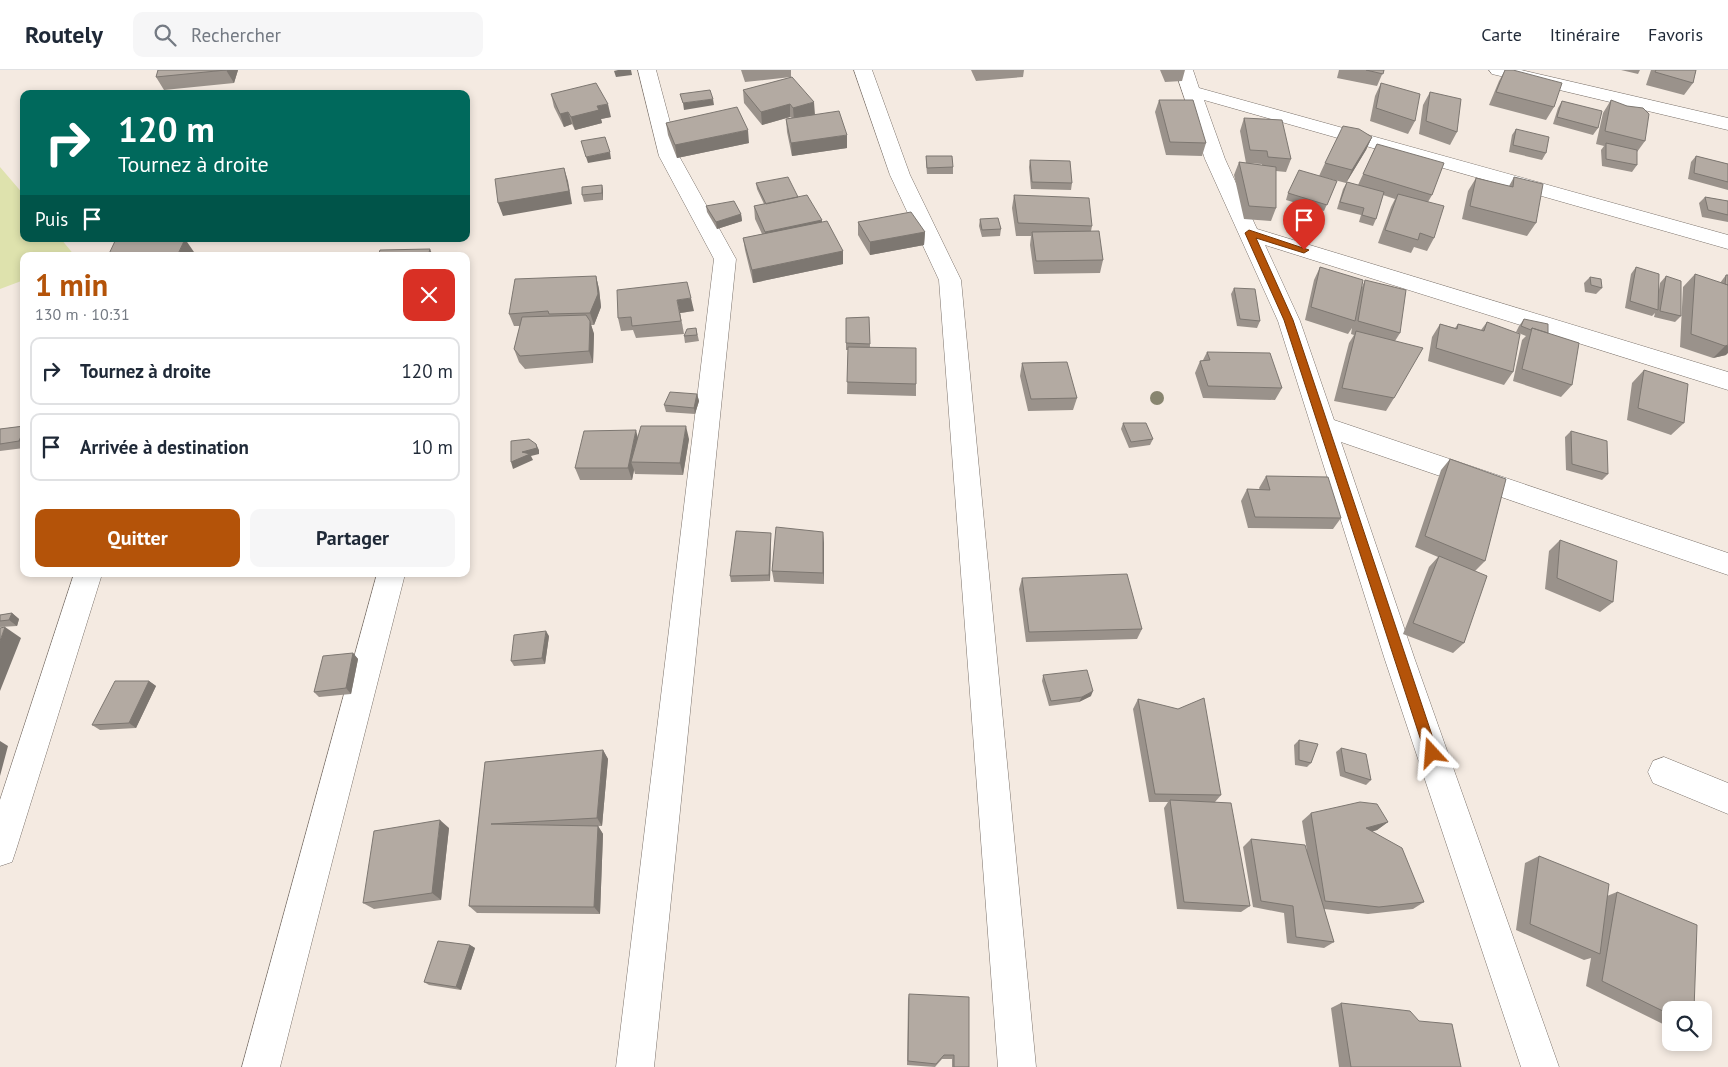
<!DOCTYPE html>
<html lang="fr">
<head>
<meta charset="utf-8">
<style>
  body { margin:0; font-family:"PT Sans",sans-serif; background:#f6f6f7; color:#1f2937; height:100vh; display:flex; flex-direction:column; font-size:19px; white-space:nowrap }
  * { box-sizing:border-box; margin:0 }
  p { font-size:16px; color:#747a83 }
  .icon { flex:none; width:28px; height:28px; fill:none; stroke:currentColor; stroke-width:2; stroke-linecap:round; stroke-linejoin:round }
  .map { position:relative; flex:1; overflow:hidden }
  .sheet { position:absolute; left:20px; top:182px; width:450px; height:325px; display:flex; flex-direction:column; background:#fff; border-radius:10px; box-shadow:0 2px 8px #0003 }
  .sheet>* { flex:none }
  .top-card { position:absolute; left:20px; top:20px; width:450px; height:152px; border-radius:10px; box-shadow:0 2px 8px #0003; background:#00695c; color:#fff; overflow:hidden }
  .tools { position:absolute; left:1662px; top:931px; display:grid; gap:10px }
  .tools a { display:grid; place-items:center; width:50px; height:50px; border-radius:10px; background:#fff; box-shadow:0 2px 8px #0003; font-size:25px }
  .pin { position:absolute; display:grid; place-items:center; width:42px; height:42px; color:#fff; margin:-51px -21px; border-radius:50% 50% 50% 0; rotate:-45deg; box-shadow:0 0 5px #0007 }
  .pin .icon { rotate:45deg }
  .me { position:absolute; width:55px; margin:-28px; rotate:341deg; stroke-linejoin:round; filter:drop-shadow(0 0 4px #0008) }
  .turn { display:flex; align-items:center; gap:18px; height:105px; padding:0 15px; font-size:22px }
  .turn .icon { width:65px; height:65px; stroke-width:2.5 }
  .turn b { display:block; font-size:35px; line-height:42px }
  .then { display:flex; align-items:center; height:48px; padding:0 15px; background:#0003; gap:10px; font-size:19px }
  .round { display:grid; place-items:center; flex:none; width:52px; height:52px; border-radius:10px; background:#f6f6f7 }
  .head { display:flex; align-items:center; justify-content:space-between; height:85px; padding:0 15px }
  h1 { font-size:30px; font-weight:700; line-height:38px; color:#b45309 }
  .primary-button { display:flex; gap:10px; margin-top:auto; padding:10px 15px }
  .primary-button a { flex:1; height:58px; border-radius:10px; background:#b45309; color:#fff; font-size:20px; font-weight:700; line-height:58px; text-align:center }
  .primary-button a+a { background:#f6f6f7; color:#1f2937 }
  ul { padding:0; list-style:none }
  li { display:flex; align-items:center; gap:15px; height:68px; margin:0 10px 8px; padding:0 5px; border:2px solid #e0e1e3; border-radius:10px }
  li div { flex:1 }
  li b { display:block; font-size:19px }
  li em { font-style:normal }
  header { display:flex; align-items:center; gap:30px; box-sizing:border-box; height:70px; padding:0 25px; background:#fff; border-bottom:1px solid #e0e1e3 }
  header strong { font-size:24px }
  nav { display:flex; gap:28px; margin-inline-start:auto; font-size:18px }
  .search { width:350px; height:45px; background:#f6f6f7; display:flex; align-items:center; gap:12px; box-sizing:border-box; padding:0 18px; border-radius:10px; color:#747a83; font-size:19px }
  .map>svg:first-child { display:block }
  .green { fill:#dee2ad }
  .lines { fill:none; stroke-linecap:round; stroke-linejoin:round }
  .minor-casing { stroke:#7c736c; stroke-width:1 }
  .minor { fill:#fff; fill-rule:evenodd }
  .tree { fill:#88856f }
  .wall { fill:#9a928b }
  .shaded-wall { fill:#7d7771 }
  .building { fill:#b3aaa2; stroke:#7d7771 }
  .route { fill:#b45309; stroke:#753606 }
</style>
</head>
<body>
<header>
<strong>Routely</strong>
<div class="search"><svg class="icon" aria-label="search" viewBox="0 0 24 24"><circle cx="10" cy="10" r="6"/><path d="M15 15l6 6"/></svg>Rechercher</div>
<nav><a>Carte</a><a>Itinéraire</a><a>Favoris</a></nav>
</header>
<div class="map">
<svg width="1728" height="997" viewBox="0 0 1728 997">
  <rect width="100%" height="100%" fill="#f4eae1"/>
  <!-- green -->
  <path class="green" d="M0,97L24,125V169H61L75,186H24V210L0,219Z"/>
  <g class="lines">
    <defs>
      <path id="minor" d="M638,0H656L679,86L736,189L654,997H616L714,189L659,86Z
        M854,0H872L910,105L961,210L1036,997H998L939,210L890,105Z
        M1175,0H1193L1199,18L1728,165V179L1204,30L1225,89L1257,159L1728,302V320L1265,175L1300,251L1334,350L1728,483V505L1341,372L1415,590L1559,997H1521L1385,590L1278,251L1205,89Z
        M1489,0H1521L1728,48V60L1492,4Z
        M74,504H102L16,780L12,792L0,796V730Z
        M377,504H405L280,997H242Z
        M1664,687L1728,713V744L1653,713L1648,702L1653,691Z"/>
    </defs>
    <!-- minor casing -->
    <use href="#minor" class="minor-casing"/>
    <!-- minor -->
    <use href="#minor" class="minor"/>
  </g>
  <!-- trees -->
  <circle class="tree" cx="1157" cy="328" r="7"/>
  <!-- wall -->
  <path class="wall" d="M158,0H238L234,13L164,20L156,7Z
    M741,0H791V7L745,12Z
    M971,0H1024L1023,7L976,11Z
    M1160,0H1185L1182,11L1165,12Z
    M1339,0H1384L1377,16L1337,8Z
    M1505,0L1554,37L1546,50L1489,35L1499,11Z
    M1621,0H1640L1638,4Z
    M1651,0H1696L1693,13L1684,25L1646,15Z
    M792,7L815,45L847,78L792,86L787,62L786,49L792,48L790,47L762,55L744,33L743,20Z
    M1381,13L1415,51L1408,64L1370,51L1375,26Z
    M1430,22L1457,62L1450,75L1419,64L1423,35Z
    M551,24L611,47L601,49L602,53L575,60L572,54L564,57L554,37Z
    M1159,30L1206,73L1202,86L1166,85L1155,42Z
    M1611,30L1645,71L1637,82V95L1632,102L1602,96L1601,80L1604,76L1596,74L1603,43Z
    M1562,31L1598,58L1593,65L1553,54L1558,38Z
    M1244,48L1291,89L1286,102L1276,101V138L1271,151L1244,149L1234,105L1239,92L1262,95V94L1246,93L1240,61Z
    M666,53L749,73L677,88L668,65Z
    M1516,59L1546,83L1542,90L1509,82L1512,65Z
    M1372,67L1366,80L1346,113L1319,106L1325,93Z
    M1377,74L1432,125L1428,132L1434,168L1427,181L1414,177L1411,183L1378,173L1391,137L1395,129L1383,125L1376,149L1373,156L1359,152L1361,145L1337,139L1343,119L1347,112L1358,115Z
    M926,86L953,97V104H927L926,93Z
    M1696,86L1728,94V120L1688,109L1691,92Z
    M1030,90L1072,113L1071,120L1031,119L1029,97Z
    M1514,107L1536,153L1527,166L1462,149L1468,121L1476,108L1509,116Z
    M1337,111L1324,141L1286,130L1288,123Z
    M756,113L798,127L822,152L843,181V194L753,213L745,180L743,168L762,164L755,149L754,136L764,134L757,119Z
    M602,115L603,121V130L584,132L582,125Z
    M1014,125L1092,156L1091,161L1103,190L1100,203L1034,204L1030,175L1031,166H1016L1012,138Z
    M1705,127L1728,131V152L1702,147L1699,133Z
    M706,136L741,144L742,151L717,159L707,142Z
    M980,149L1001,159L1000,166L982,167L979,156Z
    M858,152L925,162L924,175L870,185L858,165Z
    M1320,197L1362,217L1365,210L1400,263L1395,271L1394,328L1386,341L1334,331L1349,273L1354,265L1351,264L1352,258L1348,264L1305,250L1314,210Z
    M1636,197L1658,226L1660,213L1666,206L1681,246L1675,252L1654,247L1655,243L1652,246L1625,238L1631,204Z
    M1695,204L1720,213L1726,205V285L1713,288L1680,277L1683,217Z
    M596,206L599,219L601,237L594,255H591L594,264L593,293L525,299L519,292L514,279L520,256H514L509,244Z
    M1590,207L1602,218L1596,224L1585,222L1584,213Z
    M1234,218L1260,251L1257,258L1237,256L1231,224Z
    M694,241L680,243L684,264L636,268L633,260L621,261L618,248Z
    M869,247L870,277L916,314V326L847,324L848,280H846V248Z
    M1524,249L1548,263L1572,315L1561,327L1513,311L1522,270L1526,266L1516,262L1519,256Z
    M1487,252L1513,302L1504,315L1428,291L1432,267L1440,254L1455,258L1458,254L1481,260Z
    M696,258L699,271L685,273L684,266Z
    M1207,282L1282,318L1275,330L1203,328L1195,303L1200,291L1203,290Z
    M1022,293L1077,328L1073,340L1028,341L1020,306Z
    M1644,300L1684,353L1671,365L1627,350L1632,313Z
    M697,324L699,331L695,344L666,342L664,335Z
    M1123,353L1153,369L1150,375L1129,378L1121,359Z
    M24,356V378L0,381V359Z
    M1571,361L1608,404L1602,410L1566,400L1565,367Z
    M638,367L689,369L683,405L635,404L634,400L632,410H580L575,398Z
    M1450,389L1485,491L1475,501L1464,573L1453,583L1403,564L1429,497L1438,487L1415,477L1441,400Z
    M1266,406L1341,448L1333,459L1248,458L1241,431L1247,419L1260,420L1259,418Z
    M823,462L824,514L774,512L772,501Z
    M771,468L770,511L731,512L730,506Z
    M1560,470L1613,532L1600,542L1545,519L1549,481Z
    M206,504H266L265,506Z
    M1022,508L1142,559L1137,569L1026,572L1019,519Z
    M12,543L19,549L17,556L0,557V545Z
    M549,566L545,594L514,596L511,591Z
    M353,583L358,589L351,624L319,627L314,622Z
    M1043,606L1091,626L1079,632L1049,636L1042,611Z
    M149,611L156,616L136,658L100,660L92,655Z
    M1138,629L1221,725L1215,732L1250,836L1241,842L1177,839L1164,738L1168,732H1149L1133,639Z
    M1299,670L1311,693L1307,697L1295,695L1294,675Z
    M1341,678L1371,710L1366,715L1340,706L1336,682Z
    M603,680L608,689L602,756H595H598L603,764L600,844L477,843L469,836L485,692Z
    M1311,743L1388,752L1377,760L1371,762L1424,832L1413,839L1368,844L1324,839L1334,872L1324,878L1287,873L1284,843L1253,837L1243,777L1251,769L1307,781L1302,751Z
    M449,758L441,830L374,839L363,833Z
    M1539,786L1607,826L1617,822L1671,940V958L1586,916L1591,888L1584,890L1516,860L1525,793Z
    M470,875L475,878L461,920L429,915L424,912Z
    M909,924L969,997H952V989H942L935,997L907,995L908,929Z
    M1341,933L1461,997H1339L1331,938Z"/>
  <!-- shaded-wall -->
  <path class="shaded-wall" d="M226,0H238L234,13Z
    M618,0H631L632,5L616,7L614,1Z
    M713,29L714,35L684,40L683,33Z
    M814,32L815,45L794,51L793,38Z
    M608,34L611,47L601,49L602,53L575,60L571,47L597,36Z
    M790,34V47L762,55L761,42Z
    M568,42L572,54L564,57L560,44Z
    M748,60L749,73L677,88L675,75Z
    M847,65V78L792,86L791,73Z
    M1372,67L1366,80L1346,113L1352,100Z
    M610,82L611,89L588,93L586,87Z
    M564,98L568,111L572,134L503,146L498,133Z
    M602,115L603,121V130L602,123Z
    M741,144L742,151L717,159L716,152Z
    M822,150V163L766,175L765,162Z
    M925,162L924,175L870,185V172Z
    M160,169H176L169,183L159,171Z
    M185,169L194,182L192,186H177Z
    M430,179L433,186H428Z
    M843,181V194L753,213L752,200Z
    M596,206L599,219L601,237L594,255L590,243Z
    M691,228L694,241L680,243L684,264L677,230Z
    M590,251L594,264L593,293L589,281Z
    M1728,275V283L1726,285L1713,288L1725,276Z
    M697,324L699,331L695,344L694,338Z
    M686,356L689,369L683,405L680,393Z
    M24,359V375L19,371Z
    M636,360L639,372L631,392L634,400L632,410L628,398Z
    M536,374L539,380V384L531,386L533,390L513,399L511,392L522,382Z
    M823,462L824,473V514L823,503Z
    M771,463V468L770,511L769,505Z
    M12,543L19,549L17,556L9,550Z
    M5,557L21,568L0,621V571Z
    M546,561L549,566L545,594L542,588Z
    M353,583L358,589L351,624L346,618Z
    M149,611L156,616L136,658L129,653Z
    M1093,621L1091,626L1079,632L1082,627Z
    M0,671L8,676L0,706Z
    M603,680L608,689L602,756L597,748Z
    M440,750L449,758L441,830L432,823Z
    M1388,752L1377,760L1356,766L1366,758Z
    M598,756L603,764L600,844L594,837Z
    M470,875L475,878L461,920L456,917Z"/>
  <!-- building -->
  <path class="building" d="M158,0H226L156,7Z
    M1366,0H1384L1383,4Z
    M1505,0H1513L1562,13L1554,37L1496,22Z
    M1656,0H1696L1693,13L1655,2Z
    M792,7L814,32L793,38L790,34L761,42L743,20Z
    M596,13L608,34L597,36L599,40L571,47L568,42L560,44L551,24Z
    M1381,13L1420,24L1415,51L1376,38Z
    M710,20L713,29L683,33L680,24Z
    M1430,22L1461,29L1457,62L1426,51Z
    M1159,30H1193L1206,73L1170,72Z
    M1611,30L1627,36L1643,38L1649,44L1645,71L1605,61Z
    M1562,31L1602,41L1598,58L1557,47Z
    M737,37L748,60L675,75L666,53Z
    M839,41L847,65L791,73L786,49Z
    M1244,48L1282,50L1291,89L1268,87L1267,81L1250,80Z
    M1343,56L1359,59L1372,67L1352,100L1325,93Z
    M1516,59L1549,67L1546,83L1513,75Z
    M605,67L610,82L586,87L581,71Z
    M1606,73L1637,80V95L1606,89Z
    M1377,74L1444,93L1432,125L1363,104Z
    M926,86H952L953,97L927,98Z
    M1696,86L1728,94V112L1694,103Z
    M1030,90L1070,91L1072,113L1032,112Z
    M1239,92L1276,97V138L1249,136Z
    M564,98L569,121L498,133L495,109Z
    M1299,100L1337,111L1327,135L1288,123Z
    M788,107L798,127L766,134L756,113Z
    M1514,107L1543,114L1536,153L1470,136L1476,108L1513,117Z
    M1347,112L1384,122L1376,149L1362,145L1364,138L1340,132Z
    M602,115V123L582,125V117Z
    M1398,124L1444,136L1434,168L1420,163L1418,170L1385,160Z
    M807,125L822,150L765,162L754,136Z
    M1014,125L1089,128L1092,156L1018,153Z
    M1705,127L1728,131V145L1708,140Z
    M734,131L741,144L716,152L706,136Z
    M911,142L925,162L870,172L858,152Z
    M998,148L1001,159L982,160L980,149Z
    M827,151L843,181L752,200L743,168Z
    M1099,161L1103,190L1036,191L1032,162Z
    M116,169H160L159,171L185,169L177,186H108Z
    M430,179L428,186H378L380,180Z
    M1320,197L1363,210L1355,251L1311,237Z
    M1636,197L1659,204L1658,240L1630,231Z
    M1695,204L1728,215V275L1725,276L1691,264Z
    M1726,205H1728V215L1725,214Z
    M596,206L598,224L590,243L549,244L548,241L509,244L515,209Z
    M1666,206L1681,211V246L1660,241Z
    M1590,207L1601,209L1602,218L1591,215Z
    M1365,210L1406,220L1400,263L1358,251Z
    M687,212L691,228L677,230L681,251L632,256L631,247L618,248L617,220Z
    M1234,218L1255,219L1260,251L1240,249Z
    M586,245L590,251L589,281L520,286L514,279L522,247Z
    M869,247L870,274L846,273V248Z
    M1524,249L1548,254V263L1532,258L1531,260L1521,256Z
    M1487,252L1520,264L1513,302L1436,278L1440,254L1457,259L1458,254L1484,261Z
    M696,258L697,265L684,266L687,259Z
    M1532,258L1579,273L1572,315L1522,299Z
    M1356,261L1423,278L1394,328L1342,318Z
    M848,277L916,278V314L847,312Z
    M1207,282L1270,283L1282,318L1208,316L1200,291L1210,290Z
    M1067,292L1077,328L1031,329L1022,293Z
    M1644,300L1688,314L1684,353L1638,338Z
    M670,322L697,324L694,338L664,335Z
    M1123,353H1146L1153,369L1131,372Z
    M24,356V359L19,371L0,374V359Z
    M641,356H686L680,393L631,392Z
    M636,360L628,398H575L584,361Z
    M1571,361L1607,371L1608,404L1572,394Z
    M529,369L536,374L537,378L522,382L530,384L511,392V371Z
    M1450,389L1506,409L1485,491L1425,466Z
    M1266,406L1328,407L1341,448L1255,447L1247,419L1270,420Z
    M776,457L823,462V503L772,501Z
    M736,461L771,463L769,505L730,506Z
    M1560,470L1617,491L1613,532L1557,508Z
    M1439,486L1487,506L1464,573L1413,553Z
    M1127,504L1142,559L1029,562L1022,508Z
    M12,543L9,550L0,551V545Z
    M5,557L0,571V558Z
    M546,561L542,588L511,591L514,565Z
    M353,583L346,618L314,622L323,586Z
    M1087,600L1093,621L1082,627L1051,631L1043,605Z
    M115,611H149L129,653L92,655Z
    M1204,628L1221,725L1155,724L1138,629L1178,639Z
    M1299,670L1318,674L1311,693L1299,690Z
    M1341,678L1366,684L1371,710L1345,702Z
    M603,680L597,748L491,754L598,756L594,837L469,836L485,692Z
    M1170,730L1231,733L1250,836L1184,832Z
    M1360,732L1377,734L1388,752L1366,758L1402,778L1424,832L1379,837L1325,831L1311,743Z
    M440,750L432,823L363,833L374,761Z
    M1251,769L1305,775L1334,872L1296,867L1293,836L1261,831Z
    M1539,786L1609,814L1600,884L1530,854Z
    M1617,822L1697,855L1694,940H1671V945L1602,911Z
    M438,871L470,875L456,917L424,912Z
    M909,924L969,927V997H954V985H944L936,994L908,991Z
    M1341,933L1410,941L1419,951L1452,954L1461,997H1351Z"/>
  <!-- route -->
  <path class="route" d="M1249,160L1309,180L1304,183L1256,168L1293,250L1438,683L1436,687L1432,689L1427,687L1425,683L1284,250L1245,163Z"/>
</svg>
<div class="tools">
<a><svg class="icon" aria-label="search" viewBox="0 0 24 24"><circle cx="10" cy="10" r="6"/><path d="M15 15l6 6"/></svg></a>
</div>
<div class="pin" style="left:1304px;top:180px;background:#d93025"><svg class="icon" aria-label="arrive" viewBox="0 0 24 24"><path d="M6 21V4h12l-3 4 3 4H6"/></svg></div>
<svg class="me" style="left:1432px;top:683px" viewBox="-20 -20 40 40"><path d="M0-17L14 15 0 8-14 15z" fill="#b45309" stroke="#fff" stroke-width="4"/></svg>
<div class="top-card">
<div class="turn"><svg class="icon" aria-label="right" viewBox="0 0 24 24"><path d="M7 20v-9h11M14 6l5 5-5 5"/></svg><div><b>120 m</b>Tournez à droite</div></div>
<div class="then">Puis<svg class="icon" aria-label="arrive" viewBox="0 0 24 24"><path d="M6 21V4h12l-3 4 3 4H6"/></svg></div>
</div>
<section class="sheet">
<div class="head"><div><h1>1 min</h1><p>130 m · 10:31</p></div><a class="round" style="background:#d93025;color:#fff"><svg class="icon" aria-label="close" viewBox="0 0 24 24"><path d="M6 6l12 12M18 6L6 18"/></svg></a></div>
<ul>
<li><svg class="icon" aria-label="right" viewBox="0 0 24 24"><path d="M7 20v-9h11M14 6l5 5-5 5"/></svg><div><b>Tournez à droite</b></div><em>120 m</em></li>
<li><svg class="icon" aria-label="arrive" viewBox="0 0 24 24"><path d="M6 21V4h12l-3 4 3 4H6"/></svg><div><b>Arrivée à destination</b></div><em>10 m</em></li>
</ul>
<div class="primary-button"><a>Quitter</a><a>Partager</a></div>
</section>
</div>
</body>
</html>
